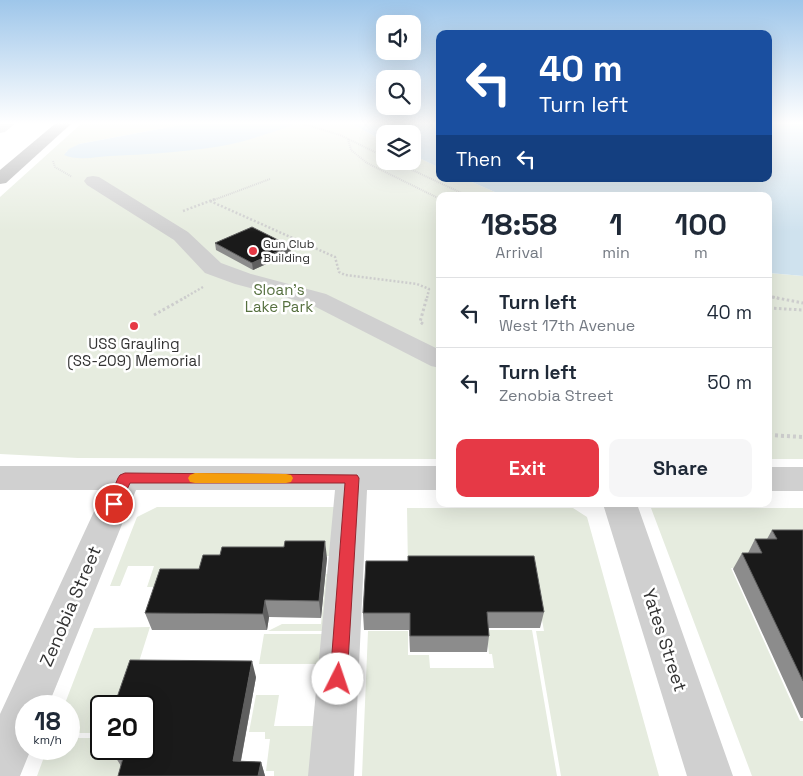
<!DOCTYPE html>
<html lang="en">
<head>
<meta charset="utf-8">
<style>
  body { margin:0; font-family:"Space Grotesk",sans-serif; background:#f6f6f7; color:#1f2937; height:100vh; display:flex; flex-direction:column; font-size:19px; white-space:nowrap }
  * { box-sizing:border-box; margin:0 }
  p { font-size:16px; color:#747a83 }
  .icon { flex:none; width:28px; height:28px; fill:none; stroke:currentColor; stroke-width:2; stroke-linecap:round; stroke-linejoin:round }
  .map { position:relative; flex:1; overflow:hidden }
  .details { position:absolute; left:436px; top:192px; width:336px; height:315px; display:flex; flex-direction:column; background:#fff; border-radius:10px; box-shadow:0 5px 20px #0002 }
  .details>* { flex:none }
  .guide { position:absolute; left:436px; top:30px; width:336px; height:152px; border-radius:10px; box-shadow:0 5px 20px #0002; background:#1a4fa0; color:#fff; overflow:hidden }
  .fabs { position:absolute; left:376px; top:15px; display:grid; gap:10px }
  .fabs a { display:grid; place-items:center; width:45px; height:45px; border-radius:10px; background:#fff; box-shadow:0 5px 20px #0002; font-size:25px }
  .speed { position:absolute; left:15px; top:695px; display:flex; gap:10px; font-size:25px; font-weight:700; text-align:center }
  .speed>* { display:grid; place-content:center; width:65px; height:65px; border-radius:50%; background:#fff; box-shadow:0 5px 20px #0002; line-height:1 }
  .speed small { font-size:12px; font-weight:400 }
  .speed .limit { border:2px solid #111; border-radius:8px; background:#fff; color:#111 }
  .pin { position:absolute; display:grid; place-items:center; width:42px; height:42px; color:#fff; margin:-21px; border:2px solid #fff; border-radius:50%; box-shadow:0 1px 5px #0007 }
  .me { position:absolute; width:55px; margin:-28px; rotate:4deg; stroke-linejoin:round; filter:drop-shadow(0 0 4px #0008) }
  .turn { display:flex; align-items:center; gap:18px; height:105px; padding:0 20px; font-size:22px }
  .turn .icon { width:65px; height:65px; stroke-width:2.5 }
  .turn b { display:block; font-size:35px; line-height:42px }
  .then { display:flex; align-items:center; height:48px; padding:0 20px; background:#0003; gap:10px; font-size:19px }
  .eta { display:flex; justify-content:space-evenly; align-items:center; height:85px; text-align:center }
  .eta b { font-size:30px; font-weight:700; line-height:35px }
  .button { display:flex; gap:10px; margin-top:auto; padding:10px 20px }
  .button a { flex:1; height:58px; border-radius:10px; background:#e63946; color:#fff; font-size:20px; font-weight:700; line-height:58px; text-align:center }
  .button a+a { background:#f6f6f7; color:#1f2937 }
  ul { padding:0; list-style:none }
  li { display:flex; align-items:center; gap:15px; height:70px; padding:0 20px; border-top:1px solid #e0e1e3 }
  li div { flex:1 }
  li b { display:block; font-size:19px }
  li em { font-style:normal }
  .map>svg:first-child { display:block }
  .green { fill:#e6ecdf }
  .water { fill:#cfe2ee }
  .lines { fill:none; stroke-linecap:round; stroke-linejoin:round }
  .path-far3 { stroke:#cdcdcd; stroke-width:2; stroke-dasharray:1 1; stroke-linecap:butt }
  .path-far2 { stroke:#cdcdcd; stroke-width:2.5; stroke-dasharray:2 2; stroke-linecap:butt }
  .path-far1 { stroke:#cdcdcd; stroke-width:3; stroke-dasharray:2.5 2.5; stroke-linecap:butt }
  .path { stroke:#cdcdcd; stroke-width:4; stroke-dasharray:3 3; stroke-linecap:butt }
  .minor { fill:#d0d0d0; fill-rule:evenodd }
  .major { fill:#ababab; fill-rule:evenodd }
  .wall { fill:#8c8c8c }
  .shaded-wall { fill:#5f5f5f }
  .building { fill:#1a1a1a; stroke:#5f5f5f }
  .route { fill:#e63946; stroke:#96252e }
  .slow { fill:#f59e0b }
  .poi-dot { fill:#e63946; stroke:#fff; stroke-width:2 }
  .labels { text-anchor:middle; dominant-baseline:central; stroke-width:5; stroke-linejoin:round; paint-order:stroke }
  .far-poi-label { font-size:12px; fill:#333; stroke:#fff; text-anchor:start }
  .park-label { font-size:15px; fill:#56703f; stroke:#fff }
  .poi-label { font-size:15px; fill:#333; stroke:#fff }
  .near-street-label { font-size:18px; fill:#333; stroke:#fff }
</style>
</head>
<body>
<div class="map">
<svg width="803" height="776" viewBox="0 0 803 776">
  <rect width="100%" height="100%" fill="#fff"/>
  <!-- green -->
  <path class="green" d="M82,123H191L79,144L66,152L87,157L204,148L253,138L298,123H351L385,142V161H412L413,155L440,168V179H465L504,196H440V459L78,458L0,454V197Z
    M769,273L803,276V459H769Z
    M157,507H340L329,556H286L163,587H147L154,566H128L120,586H110L137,517Z
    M407,508H573L587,517L659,776H561L536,631H544L533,571L408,570Z
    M651,508H803V545L751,568H731L800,721H803V776H752Z
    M326,574H335L330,631H268L282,624H321Z
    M150,627L125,706H101V733H69V706H64L94,628Z
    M486,630H532L557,776H362L368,631H408V655H429L430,668H494L492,654H489Z
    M264,634H329L326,664H259Z
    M256,695H279L274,726H322L317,776H274V771H266L270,739H265V732H249Z
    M69,738H101V749H126L118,776H37L47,749H69Z"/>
  <!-- water -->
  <path class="water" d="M191,123H298C276,131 254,139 232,144C192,152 150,154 110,156C96,157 77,161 64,155L69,149L79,144Z
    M351,123H440V168L413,155L412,134H385V142Z
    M769,123H803V276L769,273V196H504L465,179H769Z"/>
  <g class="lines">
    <!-- path-far3 -->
    <path class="path-far3" d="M300,123L340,135L385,157
      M348,139L351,150L367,163L440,199
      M53,161L55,167L72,177
      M393,161L468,196
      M211,201L270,179"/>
    <!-- path-far2 -->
    <path class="path-far2" d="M210,201L335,257L339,272L345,275L417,284L429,289L427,298
      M183,211L215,199
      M769,296L778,298
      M184,298L203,287"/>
    <!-- path-far1 -->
    <path class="path-far1" d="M772,297L803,303
      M769,308L803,310
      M154,315L186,297
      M423,324L420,322L427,297"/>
    <!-- path -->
    <path class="path" d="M769,435L803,437"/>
    <!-- minor -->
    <path class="minor" d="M0,123H16L5,132L0,133Z
      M93,176L99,177L188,232L221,263L251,274L326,294L440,350V368L431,366L310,304L235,284L205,273L174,240L87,185L84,181L87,177Z
      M0,466H440V490H367L354,776H308L335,490H136L48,706H26V749H31L20,776H0V714L104,490H0Z
      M769,467H803V491H769Z
      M603,504H637L733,776H687Z"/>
    <!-- major -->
    <path class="major" d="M56,123H72L6,183L0,184V170Z"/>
  </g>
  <!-- wall -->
  <path class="wall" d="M215,243L291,253L253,270L216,250Z
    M772,530H803V718H801L733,569L742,553H748L755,539H767Z
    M220,555L327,558L321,618L269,617L267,630H152L145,613L199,569Z
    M366,561L544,612L540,628H488L489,636L487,652H410L409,630H364L363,613Z
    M256,677L241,761L261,762L265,776H118L121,766L116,758L144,749Z"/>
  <!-- shaded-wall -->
  <path class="shaded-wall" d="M290,246L291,253L253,270L252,263Z
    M325,541L327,558L321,618L319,601Z
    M265,600L269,617L267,630L263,614Z
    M252,661L256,677L238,776L233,761Z
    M261,762L265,776H258Z"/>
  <!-- building -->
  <path class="building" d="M252,227L290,246L252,263L215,243Z
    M772,530H803V681L742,553H762L755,539H777Z
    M285,541H325L319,601L265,600L263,614L145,613L160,569H199L203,555H220L222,547H284Z
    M408,556H534L544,612H487L489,636H410V613H363L366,561H408Z
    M130,660L252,661L233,761L261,762L258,776H118L123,758H116L119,749H144V706H114Z"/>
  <!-- sky -->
  <linearGradient id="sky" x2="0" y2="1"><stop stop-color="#9ec6ea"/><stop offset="0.53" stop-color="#fff"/><stop offset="1" stop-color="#fff" stop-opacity="0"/></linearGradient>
  <rect width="803" height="232" fill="url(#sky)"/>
  <!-- route -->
  <path class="route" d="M125,473L357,475L359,478L347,679L345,685L338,687L332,685L330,679L345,483H130L119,507L114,509L109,507L107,504L118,478L120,475Z"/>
  <!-- slow -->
  <path class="slow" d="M195,473L286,474L291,475L293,478L291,482L286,483H195L190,482L188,478L190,475Z"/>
  <!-- markers -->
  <g class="poi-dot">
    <circle cx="253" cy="251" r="5"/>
    <circle cx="134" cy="326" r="5"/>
  </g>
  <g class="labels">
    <!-- far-poi labels -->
    <g class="far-poi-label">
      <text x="263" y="244">Gun Club<tspan x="263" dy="14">Building</tspan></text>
    </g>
    <!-- park labels -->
    <g class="park-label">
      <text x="279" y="289">Sloan's<tspan x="279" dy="17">Lake Park</tspan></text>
    </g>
    <!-- poi labels -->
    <g class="poi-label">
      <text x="134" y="343">USS Grayling<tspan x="134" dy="17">(SS-209) Memorial</tspan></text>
    </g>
    <!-- near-street labels -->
    <g class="near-street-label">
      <text transform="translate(70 606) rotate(-67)">Zenobia Street</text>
      <text transform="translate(665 640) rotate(72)">Yates Street</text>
    </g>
  </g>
</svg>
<div class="fabs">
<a><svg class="icon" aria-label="sound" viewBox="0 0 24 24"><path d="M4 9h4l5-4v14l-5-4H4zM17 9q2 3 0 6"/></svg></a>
<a><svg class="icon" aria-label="search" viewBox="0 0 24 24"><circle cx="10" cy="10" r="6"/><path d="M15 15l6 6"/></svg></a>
<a><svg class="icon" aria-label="layers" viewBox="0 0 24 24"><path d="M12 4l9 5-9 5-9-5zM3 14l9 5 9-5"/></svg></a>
</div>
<div class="speed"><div>18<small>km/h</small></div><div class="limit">20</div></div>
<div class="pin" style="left:114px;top:504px;background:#d93025"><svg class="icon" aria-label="arrive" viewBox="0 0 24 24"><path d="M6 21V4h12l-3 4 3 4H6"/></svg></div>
<svg class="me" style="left:338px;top:679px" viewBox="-20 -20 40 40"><circle r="19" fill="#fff"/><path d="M0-13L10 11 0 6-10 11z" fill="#e63946"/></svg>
<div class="guide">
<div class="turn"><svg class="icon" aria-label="left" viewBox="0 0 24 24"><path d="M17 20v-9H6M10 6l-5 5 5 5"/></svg><div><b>40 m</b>Turn left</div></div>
<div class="then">Then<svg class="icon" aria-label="left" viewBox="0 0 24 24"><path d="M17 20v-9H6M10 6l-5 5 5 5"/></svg></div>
</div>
<section class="details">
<div class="eta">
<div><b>18:58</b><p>Arrival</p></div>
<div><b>1</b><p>min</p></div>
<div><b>100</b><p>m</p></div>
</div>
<ul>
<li><svg class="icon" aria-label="left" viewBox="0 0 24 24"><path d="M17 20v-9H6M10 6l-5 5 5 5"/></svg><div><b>Turn left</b><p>West 17th Avenue</p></div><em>40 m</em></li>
<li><svg class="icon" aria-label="left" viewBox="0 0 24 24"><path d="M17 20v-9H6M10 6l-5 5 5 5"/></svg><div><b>Turn left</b><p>Zenobia Street</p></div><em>50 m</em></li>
</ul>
<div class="button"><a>Exit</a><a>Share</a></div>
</section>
</div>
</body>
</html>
